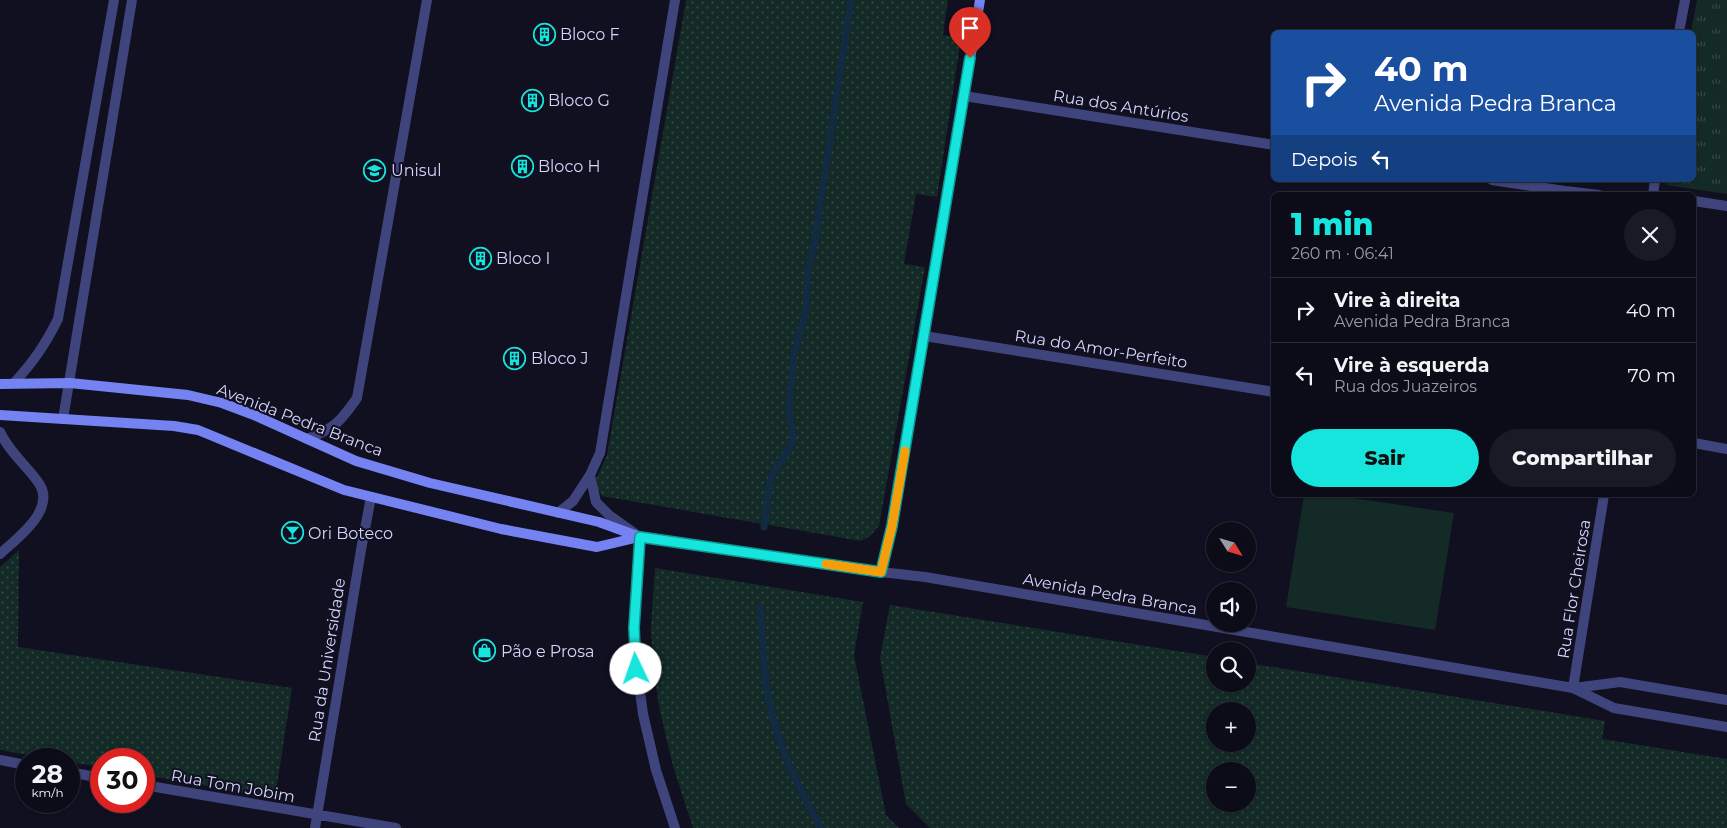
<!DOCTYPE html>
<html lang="pt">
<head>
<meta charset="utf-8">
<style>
  body { margin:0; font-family:Montserrat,sans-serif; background:#1a1a26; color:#f1f3f6; height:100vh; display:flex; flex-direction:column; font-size:19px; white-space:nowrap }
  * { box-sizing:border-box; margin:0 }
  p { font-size:16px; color:#9a9ba2 }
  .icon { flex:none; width:28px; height:28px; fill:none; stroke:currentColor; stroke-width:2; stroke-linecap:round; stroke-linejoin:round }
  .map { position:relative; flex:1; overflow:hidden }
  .panel { position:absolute; left:1271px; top:192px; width:425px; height:305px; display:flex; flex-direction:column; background:#0c0c19; border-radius:8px; box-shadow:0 1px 4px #0004,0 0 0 1px #2c2c38 }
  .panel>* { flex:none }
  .guide { position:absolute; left:1271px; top:30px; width:425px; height:152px; border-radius:8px; box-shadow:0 1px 4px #0004,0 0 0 1px #2c2c38; background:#1a4fa0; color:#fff; overflow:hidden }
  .needle { width:32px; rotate:127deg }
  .controls { position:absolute; left:1206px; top:522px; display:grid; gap:10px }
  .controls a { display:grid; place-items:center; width:50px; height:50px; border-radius:50%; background:#0c0c19; box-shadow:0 1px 4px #0004,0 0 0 1px #2c2c38; font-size:25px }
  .speed { position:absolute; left:15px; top:748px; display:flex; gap:10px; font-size:25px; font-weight:700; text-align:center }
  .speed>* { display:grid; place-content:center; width:65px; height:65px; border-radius:50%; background:#0c0c19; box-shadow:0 1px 4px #0004,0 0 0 1px #2c2c38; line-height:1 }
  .speed small { font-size:12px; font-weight:400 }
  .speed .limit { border:8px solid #d22; background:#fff; color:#111 }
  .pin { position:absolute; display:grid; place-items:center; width:42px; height:42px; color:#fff; margin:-51px -21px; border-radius:50% 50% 50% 0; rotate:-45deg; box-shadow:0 0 5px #0007 }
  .pin .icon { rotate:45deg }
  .me { position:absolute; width:55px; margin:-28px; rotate:357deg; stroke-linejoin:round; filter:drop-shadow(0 0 4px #0008) }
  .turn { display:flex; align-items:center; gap:18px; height:105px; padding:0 20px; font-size:22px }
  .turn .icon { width:65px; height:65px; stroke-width:2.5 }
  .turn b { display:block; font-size:35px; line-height:42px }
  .then { display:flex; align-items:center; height:48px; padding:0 20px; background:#0003; gap:10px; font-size:19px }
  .round { display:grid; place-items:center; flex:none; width:52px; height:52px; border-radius:26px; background:#1a1a26 }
  .summary { display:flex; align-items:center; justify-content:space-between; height:85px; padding:0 20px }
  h1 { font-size:30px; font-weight:800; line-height:38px; color:#16e5dd }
  .cta { display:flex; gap:10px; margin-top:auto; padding:10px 20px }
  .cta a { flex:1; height:58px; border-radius:30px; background:#16e5dd; color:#111; font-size:20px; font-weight:800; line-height:58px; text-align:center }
  .cta a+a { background:#1a1a26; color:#f1f3f6 }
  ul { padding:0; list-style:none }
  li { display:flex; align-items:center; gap:15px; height:65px; padding:0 20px; border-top:1px solid #2c2c38 }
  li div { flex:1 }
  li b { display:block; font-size:19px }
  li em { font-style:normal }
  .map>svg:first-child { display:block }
  .grass { fill:url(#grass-dots); fill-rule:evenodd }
  .park { fill:url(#park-tufts) }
  .pitch { fill:#132a26 }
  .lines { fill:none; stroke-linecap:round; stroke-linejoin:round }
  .stream { stroke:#122b42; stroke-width:7 }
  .street { stroke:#3f457c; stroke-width:10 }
  .secondary { stroke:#7482f2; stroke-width:10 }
  .route-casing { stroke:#0e9590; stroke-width:12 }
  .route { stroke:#16e5dd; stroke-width:9 }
  .slow { stroke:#f59e0b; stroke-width:9 }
  .labels { text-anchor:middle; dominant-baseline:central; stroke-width:4; stroke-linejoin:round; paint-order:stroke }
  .poi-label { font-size:16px; fill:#d4d5fb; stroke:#101021; text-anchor:start }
  .street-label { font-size:16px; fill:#d4d5fb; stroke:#101021 }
</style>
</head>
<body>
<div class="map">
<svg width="1727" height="828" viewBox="0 0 1727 828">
  <defs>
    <pattern id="grass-dots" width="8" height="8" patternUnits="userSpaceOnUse" patternTransform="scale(1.25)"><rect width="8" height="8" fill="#132a26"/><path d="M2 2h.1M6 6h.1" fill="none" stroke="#344846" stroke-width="1.8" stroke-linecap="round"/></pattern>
    <pattern id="park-tufts" width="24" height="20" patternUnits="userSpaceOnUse" patternTransform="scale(1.25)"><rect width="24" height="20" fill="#132a26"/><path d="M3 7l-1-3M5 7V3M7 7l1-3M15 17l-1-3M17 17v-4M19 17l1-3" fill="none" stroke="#344846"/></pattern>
  </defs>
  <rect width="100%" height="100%" fill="#101021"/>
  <!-- grass -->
  <path class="grass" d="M686,0H948L943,35L961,38L937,197L916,194L904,264L925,267L879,526L870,536L861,541L602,496L594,484L607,455Z
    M19,550L18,647L292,688L275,798L144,775V759H101V767L69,762V759H51L0,750V567Z
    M655,568L863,602L854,655L886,815L899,828H693L673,766L660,711L653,667L651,628Z
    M890,605L1215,657V684H1248V663L1605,721L1602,739L1727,759V828H930L906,804L880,658ZM1215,711H1248V744H1215ZM1215,771H1248V804H1215Z"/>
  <!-- park -->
  <path class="park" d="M1697,0H1727V194L1666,185L1667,180H1694V32H1691Z"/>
  <!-- pitch -->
  <path class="pitch" d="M1304,495H1333L1454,513L1435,630L1286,607Z"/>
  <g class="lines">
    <!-- stream -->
    <path class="stream" d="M764,527L769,485L774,470L787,452L793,440L789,409L794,353L806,312L808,269L814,245L851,0
      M760,608C763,637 763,668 768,696C776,743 798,787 821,828"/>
    <!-- street -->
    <path class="street" d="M1679,32L1685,0
      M964,96L1274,145
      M1492,180L1565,191L1599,195
      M1653,195L1655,180
      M1694,201L1727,206
      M924,336L1274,392
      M14,383C34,361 45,345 58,319L114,0
      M63,419L132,0
      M0,432C10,453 25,464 38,482C58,509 17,538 0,554
      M307,439C335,428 340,422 357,398L427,0
      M1694,443L1727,449
      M590,475L596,502L609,515L640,537L634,628L637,669L643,714L656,770L675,828
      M558,513L573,501L590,475L600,453L675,0
      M881,572L925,577L1573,688L1614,708L1727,727
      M1573,688L1604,495
      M1574,688L1620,682L1727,700
      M0,760L26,765
      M69,772L101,778
      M144,785L396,828
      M315,828L361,550L371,497"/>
    <!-- secondary -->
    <path class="secondary" d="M0,384L70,383L188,395L222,403L254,415L356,461L430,483L599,522L640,537L881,572L892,526L980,0
      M0,415L174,426L198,430L344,490L501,529L597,547L639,537"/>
  </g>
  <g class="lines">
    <defs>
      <path id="route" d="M636,669L634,628L640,537L881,572L892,526L970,58"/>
    </defs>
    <!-- route casing -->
    <use href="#route" class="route-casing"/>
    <!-- route -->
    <use href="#route" class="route"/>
    <!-- slow -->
    <path class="slow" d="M826,564L881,572L892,526L905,451"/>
  </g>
  <!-- icons -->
  <defs>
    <symbol id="building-ring" viewBox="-11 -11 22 22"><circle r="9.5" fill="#101021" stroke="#16e5dd" stroke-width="1.5"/><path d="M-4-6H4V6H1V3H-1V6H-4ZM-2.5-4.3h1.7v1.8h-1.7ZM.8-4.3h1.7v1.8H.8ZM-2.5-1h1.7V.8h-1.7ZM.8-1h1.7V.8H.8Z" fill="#16e5dd"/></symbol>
    <symbol id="university-ring" viewBox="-11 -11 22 22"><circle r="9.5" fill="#101021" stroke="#16e5dd" stroke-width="1.5"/><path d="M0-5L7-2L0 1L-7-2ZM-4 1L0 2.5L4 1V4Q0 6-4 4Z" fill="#16e5dd"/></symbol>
    <symbol id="bar-ring" viewBox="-11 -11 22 22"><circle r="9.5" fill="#101021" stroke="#16e5dd" stroke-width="1.5"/><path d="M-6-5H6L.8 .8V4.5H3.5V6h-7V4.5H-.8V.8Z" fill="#16e5dd"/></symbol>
    <symbol id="shop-ring" viewBox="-11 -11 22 22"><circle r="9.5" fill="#101021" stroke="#16e5dd" stroke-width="1.5"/><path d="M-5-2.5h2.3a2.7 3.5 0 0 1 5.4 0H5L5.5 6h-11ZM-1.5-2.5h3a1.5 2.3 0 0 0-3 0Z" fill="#16e5dd"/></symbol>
  </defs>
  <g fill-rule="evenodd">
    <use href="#building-ring" x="532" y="22" width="25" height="25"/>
    <use href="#building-ring" x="520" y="88" width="25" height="25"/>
    <use href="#building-ring" x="510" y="154" width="25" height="25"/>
    <use href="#university-ring" x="362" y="158" width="25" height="25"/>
    <use href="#building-ring" x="468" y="246" width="25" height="25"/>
    <use href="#building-ring" x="502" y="346" width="25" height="25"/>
    <use href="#bar-ring" x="280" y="520" width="25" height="25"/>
    <use href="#shop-ring" x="472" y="638" width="25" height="25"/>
  </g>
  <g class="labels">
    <!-- poi labels -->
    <g class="poi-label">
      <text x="560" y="34">Bloco F</text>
      <text x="548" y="100">Bloco G</text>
      <text x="538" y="166">Bloco H</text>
      <text x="391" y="170">Unisul</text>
      <text x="496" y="258">Bloco I</text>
      <text x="531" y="358">Bloco J</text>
      <text x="308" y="533">Ori Boteco</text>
      <text x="501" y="651">Pão e Prosa</text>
    </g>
    <!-- street labels -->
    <g class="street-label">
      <text transform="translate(1121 106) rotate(9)">Rua dos Antúrios</text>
      <text transform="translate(1101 349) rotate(9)">Rua do Amor-Perfeito</text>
      <text transform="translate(300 420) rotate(21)">Avenida Pedra Branca</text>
      <text transform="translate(1574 589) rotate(-81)">Rua Flor Cheirosa</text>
      <text transform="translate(1110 594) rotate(10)">Avenida Pedra Branca</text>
      <text transform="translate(327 660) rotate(-81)">Rua da Universidade</text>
      <text transform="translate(233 786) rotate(10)">Rua Tom Jobim</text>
    </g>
  </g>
</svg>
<div class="controls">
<a><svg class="needle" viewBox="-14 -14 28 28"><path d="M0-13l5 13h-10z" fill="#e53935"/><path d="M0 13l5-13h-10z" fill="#9a9ba2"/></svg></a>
<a><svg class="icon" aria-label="sound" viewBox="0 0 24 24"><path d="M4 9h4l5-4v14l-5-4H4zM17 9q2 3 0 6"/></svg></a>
<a><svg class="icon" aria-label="search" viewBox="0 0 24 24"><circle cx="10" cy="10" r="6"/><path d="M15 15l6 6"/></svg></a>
<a>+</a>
<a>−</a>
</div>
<div class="speed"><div>28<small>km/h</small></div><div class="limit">30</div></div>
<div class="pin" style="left:970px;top:58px;background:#d93025"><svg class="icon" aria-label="arrive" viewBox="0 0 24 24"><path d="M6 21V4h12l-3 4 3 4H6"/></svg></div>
<svg class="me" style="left:636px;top:669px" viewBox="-20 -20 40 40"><circle r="19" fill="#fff"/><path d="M0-13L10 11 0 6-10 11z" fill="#16e5dd"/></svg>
<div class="guide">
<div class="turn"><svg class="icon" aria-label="right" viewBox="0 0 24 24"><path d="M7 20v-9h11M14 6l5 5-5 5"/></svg><div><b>40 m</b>Avenida Pedra Branca</div></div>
<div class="then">Depois<svg class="icon" aria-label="left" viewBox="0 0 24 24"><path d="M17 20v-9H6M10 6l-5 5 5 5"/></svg></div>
</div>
<section class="panel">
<div class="summary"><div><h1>1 min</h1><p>260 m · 06:41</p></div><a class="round"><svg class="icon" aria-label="close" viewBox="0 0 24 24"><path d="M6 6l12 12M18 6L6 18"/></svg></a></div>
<ul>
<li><svg class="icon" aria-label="right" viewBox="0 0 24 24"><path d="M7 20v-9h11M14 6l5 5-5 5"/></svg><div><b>Vire à direita</b><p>Avenida Pedra Branca</p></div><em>40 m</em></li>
<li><svg class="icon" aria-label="left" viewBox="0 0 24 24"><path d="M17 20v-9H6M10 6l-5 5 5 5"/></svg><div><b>Vire à esquerda</b><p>Rua dos Juazeiros</p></div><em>70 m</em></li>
</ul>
<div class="cta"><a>Sair</a><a>Compartilhar</a></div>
</section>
</div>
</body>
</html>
